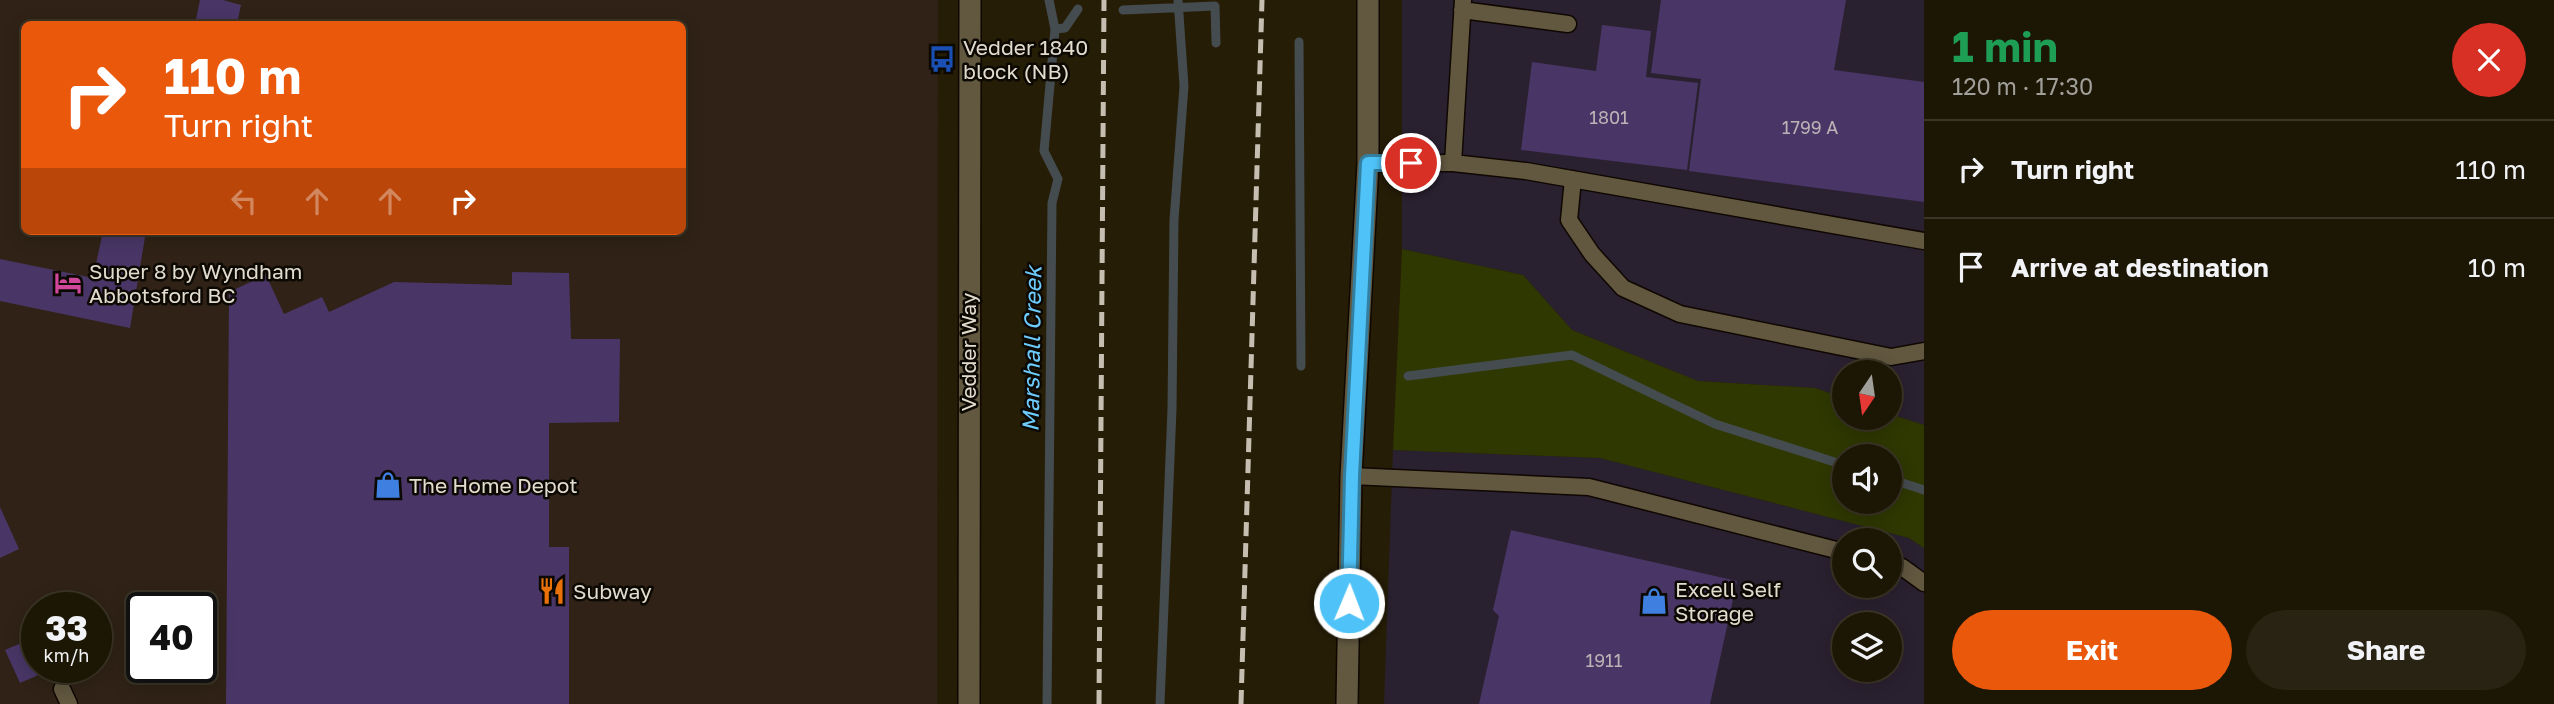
<!DOCTYPE html>
<html lang="en">
<head>
<meta charset="utf-8">
<style>
  body { margin:0; font-family:"Golos Text",sans-serif; background:#292313; color:#f1f3f6; height:100vh; display:flex; flex-direction:column; font-size:26px; white-space:nowrap }
  * { box-sizing:border-box; margin:0 }
  p { font-size:23px; color:#a09f9a }
  .icon { flex:none; width:38px; height:38px; fill:none; stroke:currentColor; stroke-width:2; stroke-linecap:round; stroke-linejoin:round }
  .map { position:relative; flex:1; overflow:hidden }
  .drawer { display:flex; flex-direction:column; background:#1c1604; width:630px }
  .drawer>* { flex:none }
  .hud { position:absolute; left:21px; top:21px; width:665px; height:214px; border-radius:10px; box-shadow:0 4px 18px #0003,0 0 0 2px #3a3526; background:#ea580c; color:#fff; overflow:hidden }
  .needle { width:46px; rotate:193deg }
  .controls { position:absolute; left:1832px; top:360px; display:grid; gap:14px }
  .controls a { display:grid; place-items:center; width:70px; height:70px; border-radius:50%; background:#1c1604; box-shadow:0 4px 18px #0003,0 0 0 2px #3a3526; font-size:35px }
  .speed { position:absolute; left:21px; top:592px; display:flex; gap:14px; font-size:35px; font-weight:700; text-align:center }
  .speed>* { display:grid; place-content:center; width:91px; height:91px; border-radius:50%; background:#1c1604; box-shadow:0 4px 18px #0003,0 0 0 2px #3a3526; line-height:1 }
  .speed small { font-size:18px; font-weight:400 }
  .speed .limit { border:4px solid #111; border-radius:10px; background:#fff; color:#111 }
  .pin { position:absolute; display:grid; place-items:center; width:60px; height:60px; color:#fff; margin:-30px; border:4px solid #fff; border-radius:50%; box-shadow:0 2px 7px #0007 }
  .me { position:absolute; width:77px; margin:-38px; rotate:1deg; stroke-linejoin:round; filter:drop-shadow(0 0 5px #0008) }
  .turn { display:flex; align-items:center; gap:24px; height:147px; padding:0 28px; font-size:32px }
  .turn .icon { width:91px; height:91px; stroke-width:2.5 }
  .turn b { display:block; font-size:49px; line-height:60px }
  .lanes { display:flex; align-items:center; height:66px; padding:0 28px; background:#0003; justify-content:center; gap:35px; direction:ltr }
  .lanes .off { opacity:.35 }
  .round { display:grid; place-items:center; flex:none; width:74px; height:74px; border-radius:37px; background:#292313 }
  .summary { display:flex; align-items:center; justify-content:space-between; height:119px; padding:0 28px }
  h1 { font-size:42px; font-weight:700; line-height:52px; color:#1e9e55 }
  .action { display:flex; gap:14px; margin-top:auto; padding:14px 28px }
  .action a { flex:1; height:80px; border-radius:42px; background:#ea580c; color:#fff; font-size:28px; font-weight:700; line-height:80px; text-align:center }
  .action a+a { background:#292313; color:#f1f3f6 }
  ul { padding:0; list-style:none }
  li { display:flex; align-items:center; gap:21px; height:98px; padding:0 28px; border-top:2px solid #3a3526 }
  li div { flex:1 }
  li b { display:block; font-size:26px }
  li em { font-style:normal }
  main { display:flex; flex:1; min-height:0 }
  .map>svg:first-child { display:block }
  .commercial { fill:#302216; fill-rule:evenodd }
  .industrial { fill:#2a2130; fill-rule:evenodd }
  .green { fill:#2f3800; fill-rule:evenodd }
  .lines { fill:none; stroke-linecap:round; stroke-linejoin:round }
  .stream { stroke:#444c50; stroke-width:9 }
  .building { fill:#493667 }
  .lane-casing { stroke:#0f0700; stroke-width:19 }
  .street-casing { stroke:#0f0700; stroke-width:24 }
  .secondary-casing { stroke:#0f0700; stroke-width:24 }
  .lane { stroke:#625840; stroke-width:16 }
  .street { stroke:#625840; stroke-width:21 }
  .secondary { stroke:#625840; stroke-width:21 }
  .rail { stroke:#c6bfb1; stroke-width:5; stroke-dasharray:14 7; stroke-linecap:butt }
  .route-casing { stroke:#337fa1; stroke-width:18 }
  .route { stroke:#4fc3f7; stroke-width:12 }
  .labels { text-anchor:middle; dominant-baseline:central; stroke-width:5; stroke-linejoin:round; paint-order:stroke }
  .number-label { font-size:18px; fill:#bcb2b5 }
  .poi-label { font-size:21px; fill:#e2dccf; stroke:#0c0802; text-anchor:start }
  .street-label { font-size:21px; fill:#e2dccf; stroke:#0c0802 }
  .water-label { font-size:23px; font-style:italic; fill:#6dccfd; stroke:#0c0802 }
</style>
</head>
<body>
<main>
<div class="map">
<svg width="1924" height="704" viewBox="0 0 1924 704">
  <rect width="100%" height="100%" fill="#261d06"/>
  <!-- commercial -->
  <path class="commercial" d="M0,0H938L937,704H0ZM24,24H682V231H24ZM37,607H96V667H37ZM142,607H201V667H142Z"/>
  <!-- industrial -->
  <path class="industrial" d="M1402,0H1924V425L1890,414V373H1844V398L1815,388L1698,381L1572,330L1523,275L1402,249Z
    M1393,450L1600,458L1909,538L1924,548V704H1384ZM1844,541H1890V586H1844ZM1844,625H1890V670H1844Z"/>
  <!-- green -->
  <path class="green" d="M1402,249L1523,275L1572,330L1698,381L1815,388L1844,398V418H1890V414L1924,425V548L1909,538L1600,458L1393,450ZM1844,457H1890V502H1844Z"/>
  <g class="lines">
    <!-- stream -->
    <path class="stream" d="M1123,10L1215,6L1216,43
      M1055,29L1065,28L1078,9
      M1299,42L1301,366
      M1408,376L1572,355L1715,424L1844,465
      M1890,479L1924,490
      M1047,704L1052,203L1058,179L1044,151L1055,29L1049,0
      M1160,704L1172,409L1174,220L1184,86L1178,0"/>
  </g>
  <!-- building -->
  <path class="building" d="M200,0H223L241,5L237,24H195Z
    M1661,0H1846L1834,70L1924,82V202L1689,171L1701,79L1651,73Z
    M1602,25L1651,31L1646,77L1698,83L1687,170L1521,150L1532,62L1596,71Z
    M103,231H146L130,328L0,301V259L93,278Z
    M512,272L569,273L571,339H620L619,422L549,423V547H569V704H226L229,292L266,275L284,314L322,297L329,312L394,282L512,285Z
    M0,507L19,549L0,558Z
    M1511,530L1737,581L1710,704H1479L1499,616L1493,610Z
    M37,636V667H57L20,683L5,650Z"/>
  <g class="lines">
    <defs>
      <path id="lane" d="M1462,10L1568,24
        M1368,163H1453L1526,171L1924,241
        M1453,163L1463,0
        M1573,179L1569,220L1592,254L1623,288L1680,314L1891,357L1924,351
        M1351,476L1589,487L1844,552
        M1890,563L1902,567L1924,583
        M62,689L69,704"/>
      <path id="street" d="M969,704L970,0"/>
      <path id="secondary" d="M1347,704L1351,476L1368,163V0"/>
    </defs>
    <!-- lane casing -->
    <use href="#lane" class="lane-casing"/>
    <!-- street casing -->
    <use href="#street" class="street-casing"/>
    <!-- secondary casing -->
    <use href="#secondary" class="secondary-casing"/>
    <!-- lane -->
    <use href="#lane" class="lane"/>
    <!-- street -->
    <use href="#street" class="street"/>
    <!-- secondary -->
    <use href="#secondary" class="secondary"/>
    <!-- rail -->
    <path class="rail" d="M1099,704L1104,0
      M1241,704L1262,0"/>
  </g>
  <g class="lines">
    <defs>
      <path id="route" d="M1349,603L1352,476L1368,163H1411"/>
    </defs>
    <!-- route casing -->
    <use href="#route" class="route-casing"/>
    <!-- route -->
    <use href="#route" class="route"/>
  </g>
  <!-- icons -->
  <defs>
    <symbol id="bus-bare" viewBox="-9 -9 18 18"><path d="M-5-6H5V4H4V6H2V4H-2V6H-4V4H-5ZM-3.5-4V0h7V-4ZM-3.5 1.2v1.5H-2V1.2ZM2 1.2v1.5H3.5V1.2Z" fill="#1a4fb4" stroke="#0c0802" stroke-width="2.5" paint-order="stroke"/></symbol>
    <symbol id="hotel-bare" viewBox="-9 -9 18 18"><path d="M-6-4.5h1.5V1H6V5H4.5V3h-9V5H-6ZM-4 0a1.8 1.8 0 1 1 3.6 0ZM.5 0V-2.5h3Q6-2.5 6 0Z" fill="#d1479c" stroke="#0c0802" stroke-width="2.5" paint-order="stroke"/></symbol>
    <symbol id="shop-bare" viewBox="-9 -9 18 18"><path d="M-5-2.5h2.3a2.7 3.5 0 0 1 5.4 0H5L5.5 6h-11ZM-1.5-2.5h3a1.5 2.3 0 0 0-3 0Z" fill="#3f7fe0" stroke="#0c0802" stroke-width="2.5" paint-order="stroke"/></symbol>
    <symbol id="restaurant-bare" viewBox="-9 -9 18 18"><path d="M-5-6h1v4h1v-4h1v4h1v-4h1v5L-1.5 .5V6h-2V.5L-5-1ZM5-6V6H3V1.5H1.5Q1.5-4 5-6Z" fill="#e8710a" stroke="#0c0802" stroke-width="2.5" paint-order="stroke"/></symbol>
  </defs>
  <g fill-rule="evenodd">
    <use href="#bus-bare" x="923" y="40" width="38" height="38"/>
    <use href="#hotel-bare" x="49" y="264" width="38" height="38"/>
    <use href="#shop-bare" x="369" y="466" width="38" height="38"/>
    <use href="#restaurant-bare" x="533" y="572" width="38" height="38"/>
    <use href="#shop-bare" x="1635" y="582" width="38" height="38"/>
  </g>
  <g class="labels">
    <!-- number labels -->
    <g class="number-label">
      <text x="1609" y="117">1801</text>
      <text x="1810" y="127">1799 A</text>
      <text x="1604" y="660">1911</text>
    </g>
    <!-- poi labels -->
    <g class="poi-label">
      <text x="963" y="47">Vedder 1840<tspan x="963" dy="24">block (NB)</tspan></text>
      <text x="89" y="271">Super 8 by Wyndham<tspan x="89" dy="24">Abbotsford BC</tspan></text>
      <text x="409" y="485">The Home Depot</text>
      <text x="1675" y="589">Excell Self<tspan x="1675" dy="24">Storage</tspan></text>
      <text x="573" y="591">Subway</text>
    </g>
    <!-- street labels -->
    <g class="street-label">
      <text transform="translate(968 352) rotate(-90)">Vedder Way</text>
    </g>
    <!-- water labels -->
    <g class="water-label">
      <text transform="translate(1031 349) rotate(-89)">Marshall Creek</text>
    </g>
  </g>
</svg>
<div class="controls">
<a><svg class="needle" viewBox="-14 -14 28 28"><path d="M0-13l5 13h-10z" fill="#e53935"/><path d="M0 13l5-13h-10z" fill="#a09f9a"/></svg></a>
<a><svg class="icon" aria-label="sound" viewBox="0 0 24 24"><path d="M4 9h4l5-4v14l-5-4H4zM17 9q2 3 0 6"/></svg></a>
<a><svg class="icon" aria-label="search" viewBox="0 0 24 24"><circle cx="10" cy="10" r="6"/><path d="M15 15l6 6"/></svg></a>
<a><svg class="icon" aria-label="layers" viewBox="0 0 24 24"><path d="M12 4l9 5-9 5-9-5zM3 14l9 5 9-5"/></svg></a>
</div>
<div class="speed"><div>33<small>km/h</small></div><div class="limit">40</div></div>
<div class="pin" style="left:1411px;top:163px;background:#d93025"><svg class="icon" aria-label="arrive" viewBox="0 0 24 24"><path d="M6 21V4h12l-3 4 3 4H6"/></svg></div>
<svg class="me" style="left:1349px;top:603px" viewBox="-20 -20 40 40"><circle r="17" fill="#4fc3f7" stroke="#fff" stroke-width="3"/><path d="M0-11L8 9 0 5-8 9z" fill="#fff"/></svg>
<div class="hud">
<div class="turn"><svg class="icon" aria-label="right" viewBox="0 0 24 24"><path d="M7 20v-9h11M14 6l5 5-5 5"/></svg><div><b>110 m</b>Turn right</div></div>
<div class="lanes"><svg class="icon off" aria-label="left" viewBox="0 0 24 24"><path d="M17 20v-9H6M10 6l-5 5 5 5"/></svg><svg class="icon off" aria-label="ahead" viewBox="0 0 24 24"><path d="M12 20V5M6 11l6-6 6 6"/></svg><svg class="icon off" aria-label="ahead" viewBox="0 0 24 24"><path d="M12 20V5M6 11l6-6 6 6"/></svg><svg class="icon" aria-label="right" viewBox="0 0 24 24"><path d="M7 20v-9h11M14 6l5 5-5 5"/></svg></div>
</div>
</div>
<section class="drawer">
<div class="summary"><div><h1>1 min</h1><p>120 m · 17:30</p></div><a class="round" style="background:#d93025;color:#fff"><svg class="icon" aria-label="close" viewBox="0 0 24 24"><path d="M6 6l12 12M18 6L6 18"/></svg></a></div>
<ul>
<li><svg class="icon" aria-label="right" viewBox="0 0 24 24"><path d="M7 20v-9h11M14 6l5 5-5 5"/></svg><div><b>Turn right</b></div><em>110 m</em></li>
<li><svg class="icon" aria-label="arrive" viewBox="0 0 24 24"><path d="M6 21V4h12l-3 4 3 4H6"/></svg><div><b>Arrive at destination</b></div><em>10 m</em></li>
</ul>
<div class="action"><a>Exit</a><a>Share</a></div>
</section>
</main>
</body>
</html>
